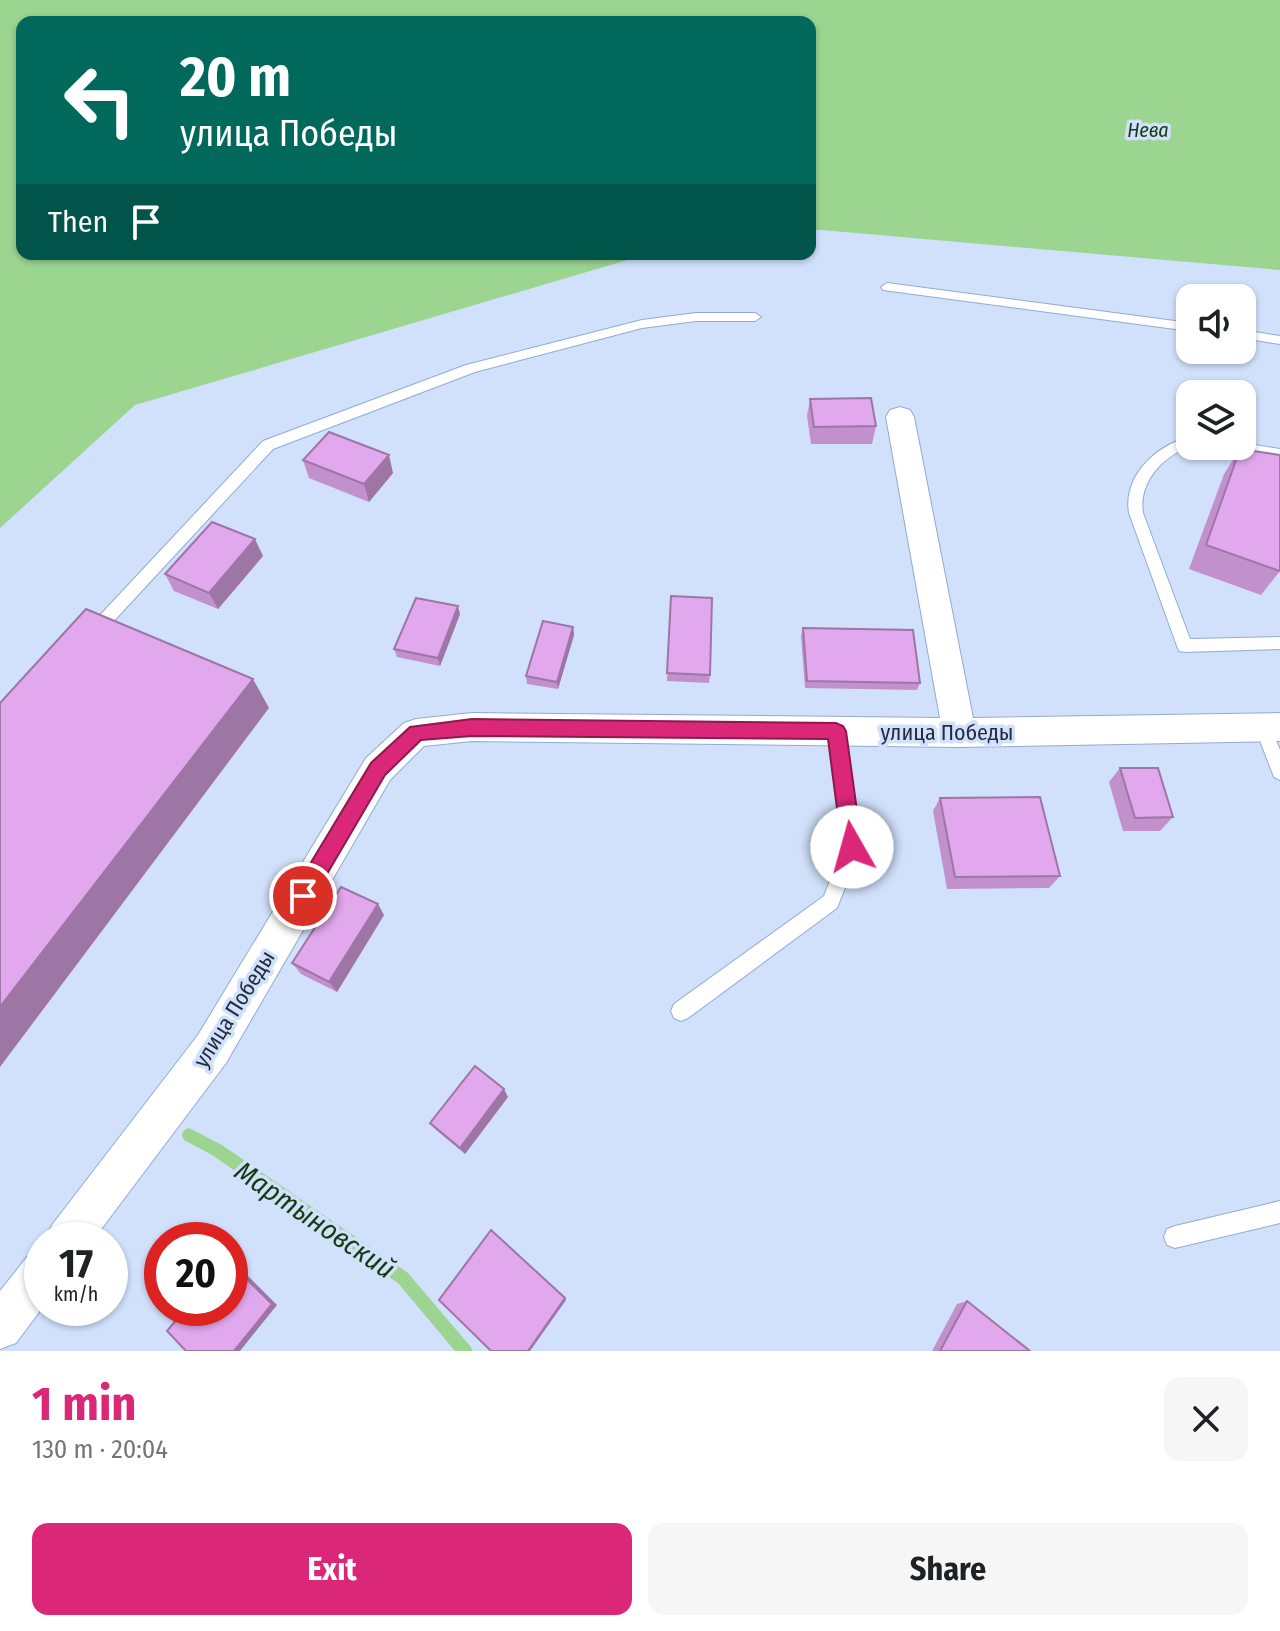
<!DOCTYPE html>
<html lang="en">
<head>
<meta charset="utf-8">
<style>
  body { margin:0; font-family:"Fira Sans Condensed",sans-serif; background:#f6f6f6; color:#202124; height:100vh; display:flex; flex-direction:column; font-size:30px; white-space:nowrap }
  * { box-sizing:border-box; margin:0 }
  p { font-size:26px; color:#757577 }
  .icon { flex:none; width:44px; height:44px; fill:none; stroke:currentColor; stroke-width:2; stroke-linecap:round; stroke-linejoin:round }
  .map { position:relative; height:1351px; overflow:hidden }
  .details { display:flex; flex-direction:column; background:#fff; flex:1 }
  .details>* { flex:none }
  .guide { position:absolute; left:16px; top:16px; width:800px; height:244px; border-radius:16px; box-shadow:0 2px 6px #0004; background:#00695c; color:#fff; overflow:hidden }
  .tools { position:absolute; left:1176px; top:284px; display:grid; gap:16px }
  .tools a { display:grid; place-items:center; width:80px; height:80px; border-radius:16px; background:#fff; box-shadow:0 2px 6px #0004; font-size:40px }
  .speed { position:absolute; left:24px; top:1222px; display:flex; gap:16px; font-size:40px; font-weight:700; text-align:center }
  .speed>* { display:grid; place-content:center; width:104px; height:104px; border-radius:50%; background:#fff; box-shadow:0 2px 6px #0004; line-height:1 }
  .speed small { font-size:20px; font-weight:400 }
  .speed .limit { border:12px solid #d22; background:#fff; color:#111 }
  .pin { position:absolute; display:grid; place-items:center; width:68px; height:68px; color:#fff; margin:-34px; border:4px solid #fff; border-radius:50%; box-shadow:0 2px 8px #0007 }
  .me { position:absolute; width:88px; margin:-44px; rotate:353deg; stroke-linejoin:round; filter:drop-shadow(0 0 6px #0008) }
  .turn { display:flex; align-items:center; gap:28px; height:168px; padding:0 32px; font-size:36px }
  .turn .icon { width:104px; height:104px; stroke-width:2.5 }
  .turn b { display:block; font-size:56px; line-height:68px }
  .then { display:flex; align-items:center; height:76px; padding:0 32px; background:#0003; gap:16px; font-size:30px }
  .round { display:grid; place-items:center; flex:none; width:84px; height:84px; border-radius:16px; background:#f6f6f6 }
  .overview { display:flex; align-items:center; justify-content:space-between; height:136px; padding:0 32px }
  h1 { font-size:48px; font-weight:700; line-height:60px; color:#db2777 }
  .action { display:flex; gap:16px; margin-top:auto; padding:16px 32px }
  .action a { flex:1; height:92px; border-radius:16px; background:#db2777; color:#fff; font-size:32px; font-weight:700; line-height:92px; text-align:center }
  .action a+a { background:#f6f6f6; color:#202124 }
  .map>svg:first-child { display:block }
  .water { fill:#9bd590 }
  .lines { fill:none; stroke-linecap:round; stroke-linejoin:round }
  .stream { fill:#9bd590; fill-rule:evenodd }
  .lane-casing { stroke:#91aad5; stroke-width:2 }
  .street-casing { stroke:#91aad5; stroke-width:2 }
  .lane { fill:#fff; fill-rule:evenodd }
  .street { fill:#fff; fill-rule:evenodd }
  .wall { fill:#c290cc }
  .shaded-wall { fill:#9e76a6 }
  .building { fill:#e1a8ed; stroke:#9e76a6; stroke-width:2 }
  .route { fill:#db2777; stroke:#8e194d; stroke-width:2 }
  .labels { text-anchor:middle; dominant-baseline:central; stroke-width:7; stroke-linejoin:round; paint-order:stroke }
  .far-water-label { font-size:20px; font-style:italic; fill:#143b0d; stroke:#d1e1fc }
  .street-label { font-size:22px; fill:#222c3d; stroke:#d1e1fc }
  .near-water-label { font-size:28px; font-style:italic; fill:#143b0d; stroke:#d1e1fc }
</style>
</head>
<body>
<div class="map">
<svg width="1280" height="1351" viewBox="0 0 1280 1351">
  <rect width="100%" height="100%" fill="#d1e1fc"/>
  <!-- water -->
  <path class="water" d="M0,0H1280V270L810,229V22H22V254H648L135,405L0,528Z"/>
  <g class="lines">
    <!-- stream -->
    <path class="stream" d="M189,1128L222,1145L408,1273L470,1346L473,1351H455L398,1283L212,1155L184,1140L182,1135L184,1130Z"/>
    <defs>
      <path id="lane" d="M887,283L1190,323V331L883,290L881,287Z
        M696,313H755L761,317L755,321H696L642,328L475,372L273,449L100,636H88L86,632L88,628L263,441L466,365L642,320Z
        M1242,330L1280,336V344L1242,338Z
        M1190,437V446H1193C1164,454 1138,482 1143,513L1190,639L1280,637V649L1185,652L1179,651L1177,646L1129,513C1123,476 1156,445 1190,437Z
        M1242,443L1280,449V459L1225,451L1218,446H1242Z
        M1263,721L1269,723L1280,750V780L1274,777L1255,728L1257,723Z
        M836,724L842,726L844,731L861,847L837,908L688,1018L681,1021L674,1018L671,1011L674,1004L824,896L843,847L828,731L830,726Z
        M1280,1201V1223L1175,1248L1167,1245L1164,1237L1167,1229L1175,1226Z"/>
      <path id="street" d="M900,407L910,410L914,417L973,718L1280,713V741L959,747L472,741L424,746L390,780L226,1063L93,1240H46L52,1225L198,1035L366,758L404,723L416,719L472,713L940,718L886,417L890,410Z
        M42,1250V1308L16,1343L0,1349V1291L27,1257Z"/>
    </defs>
    <!-- lane casing -->
    <use href="#lane" class="lane-casing"/>
    <!-- street casing -->
    <use href="#street" class="street-casing"/>
    <!-- lane -->
    <use href="#lane" class="lane"/>
    <!-- street -->
    <use href="#street" class="street"/>
  </g>
  <!-- wall -->
  <path class="wall" d="M810,399L876,426L872,444H811L807,416Z
    M1240,449L1280,571L1261,595L1189,569L1224,474Z
    M303,460L393,473L369,502L309,478Z
    M263,556L218,609L174,591L165,574Z
    M671,596L710,675L709,683L667,681Z
    M460,614L440,666L397,657L394,649Z
    M573,627L574,635L558,689L527,684L526,676Z
    M803,628L920,683L917,690L805,688L801,636Z
    M1120,768L1173,817L1160,831H1123L1109,782Z
    M940,798L1060,876L1049,888L947,889L933,811Z
    M384,915L337,992L301,974L292,963Z
    M508,1097L465,1154L436,1130L430,1123Z
    M967,1301L1030,1351H932L957,1304Z"/>
  <!-- shaded-wall -->
  <path class="shaded-wall" d="M389,455L393,473L369,502L364,484Z
    M255,539L263,556L218,609L209,593Z
    M458,606L460,614L440,666L438,658Z
    M573,627L574,635L558,689L557,682Z
    M253,679L269,708L0,1067V1007Z
    M378,904L384,915L337,992L329,982Z
    M504,1089L508,1097L465,1154L460,1148Z
    M230,1261H233L277,1305L240,1351H234Z
    M565,1298L566,1300L530,1351H528Z"/>
  <!-- building -->
  <path class="building" d="M871,398L876,426L814,427L810,399Z
    M329,432L389,455L364,484L303,460Z
    M1240,449L1280,455V571L1206,545Z
    M212,522L255,539L209,593L165,574Z
    M671,596L712,598L710,675L667,673Z
    M416,598L458,606L438,658L394,649Z
    M86,609L253,679L0,1007V703Z
    M543,621L573,627L557,682L526,676Z
    M803,628L913,630L920,683L807,681Z
    M1120,768H1158L1173,817L1135,818Z
    M1040,797L1060,876L955,877L940,798Z
    M341,887L378,904L329,982L292,963Z
    M475,1066L504,1089L460,1148L430,1123Z
    M491,1230L565,1298L528,1351H491L439,1300Z
    M230,1263L272,1304L234,1351H186L167,1331L186,1308H230Z
    M967,1301L1030,1351H940Z"/>
  <!-- route -->
  <path class="route" d="M472,719L836,723L843,726L846,731L862,847L859,853L852,856L845,853L842,847L828,739L472,736L421,740L385,775L310,903L303,906L295,903L292,896L295,889L371,763L410,727Z"/>
  <g class="labels">
    <!-- far-water labels -->
    <g class="far-water-label">
      <text x="1148" y="130">Нева</text>
    </g>
    <!-- street labels -->
    <g class="street-label">
      <text x="947" y="732">улица Победы</text>
      <text transform="translate(234 1009) rotate(-58)">улица Победы</text>
    </g>
    <!-- near-water labels -->
    <g class="near-water-label">
      <text transform="translate(315 1220) rotate(34)">Мартыновский</text>
    </g>
  </g>
</svg>
<div class="tools">
<a><svg class="icon" aria-label="sound" viewBox="0 0 24 24"><path d="M4 9h4l5-4v14l-5-4H4zM17 9q2 3 0 6"/></svg></a>
<a><svg class="icon" aria-label="layers" viewBox="0 0 24 24"><path d="M12 4l9 5-9 5-9-5zM3 14l9 5 9-5"/></svg></a>
</div>
<div class="speed"><div>17<small>km/h</small></div><div class="limit">20</div></div>
<div class="pin" style="left:303px;top:896px;background:#d93025"><svg class="icon" aria-label="arrive" viewBox="0 0 24 24"><path d="M6 21V4h12l-3 4 3 4H6"/></svg></div>
<svg class="me" style="left:852px;top:847px" viewBox="-20 -20 40 40"><circle r="19" fill="#fff"/><path d="M0-13L10 11 0 6-10 11z" fill="#db2777"/></svg>
<div class="guide">
<div class="turn"><svg class="icon" aria-label="left" viewBox="0 0 24 24"><path d="M17 20v-9H6M10 6l-5 5 5 5"/></svg><div><b>20 m</b>улица Победы</div></div>
<div class="then">Then<svg class="icon" aria-label="arrive" viewBox="0 0 24 24"><path d="M6 21V4h12l-3 4 3 4H6"/></svg></div>
</div>
</div>
<section class="details">
<div class="overview"><div><h1>1 min</h1><p>130 m · 20:04</p></div><a class="round"><svg class="icon" aria-label="close" viewBox="0 0 24 24"><path d="M6 6l12 12M18 6L6 18"/></svg></a></div>
<div class="action"><a>Exit</a><a>Share</a></div>
</section>
</body>
</html>
